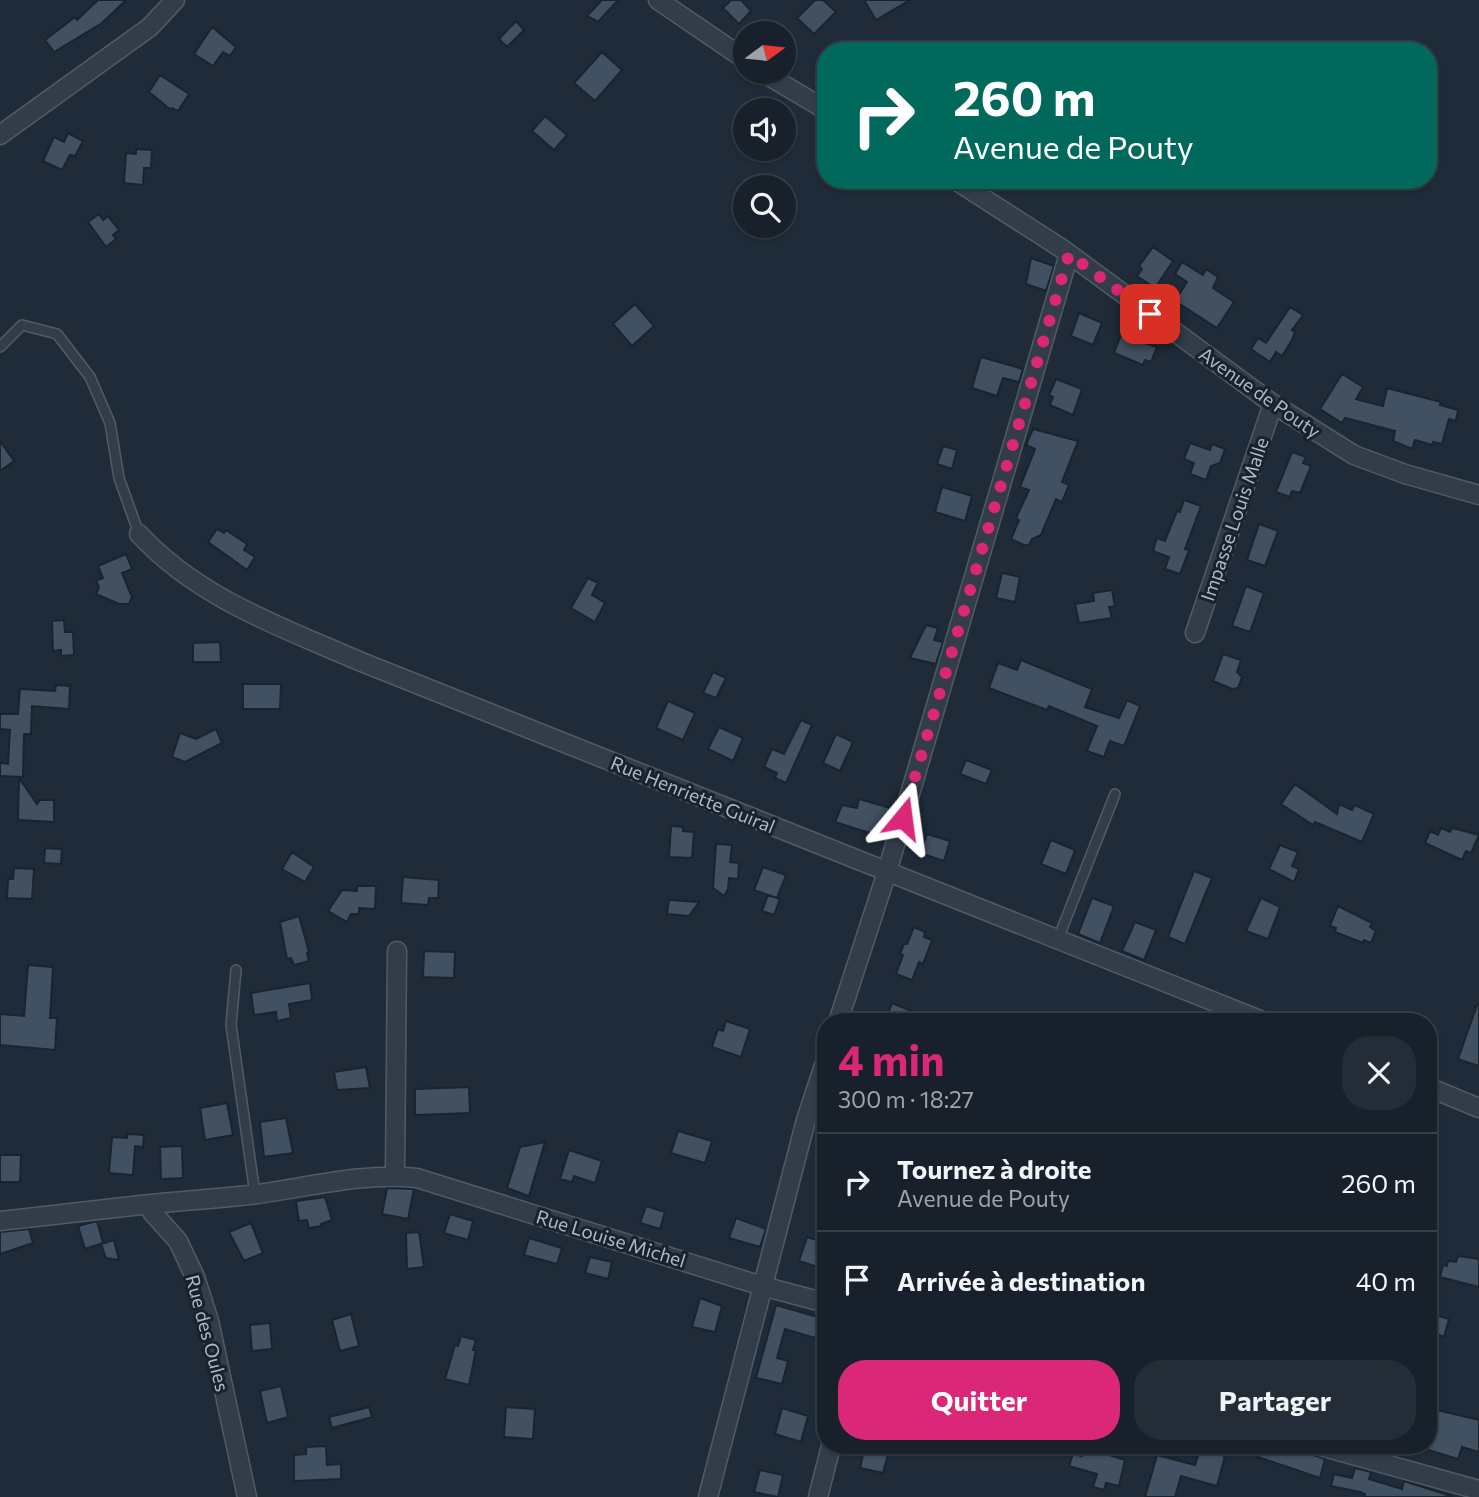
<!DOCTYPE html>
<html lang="fr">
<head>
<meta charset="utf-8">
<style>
  body { margin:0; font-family:Commissioner,sans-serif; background:#242d37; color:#f1f3f6; height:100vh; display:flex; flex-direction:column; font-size:26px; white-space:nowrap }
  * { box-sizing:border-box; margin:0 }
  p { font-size:23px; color:#9ea3a9 }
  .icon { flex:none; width:38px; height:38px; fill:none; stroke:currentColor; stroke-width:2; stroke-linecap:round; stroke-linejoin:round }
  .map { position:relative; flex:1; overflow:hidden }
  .details { position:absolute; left:817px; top:1013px; width:620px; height:441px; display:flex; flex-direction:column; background:#17202b; border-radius:28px; box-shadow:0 2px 5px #0004,0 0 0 2px #363e47 }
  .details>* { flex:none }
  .hud { position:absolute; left:817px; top:42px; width:620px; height:147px; border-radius:28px; box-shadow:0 2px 5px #0004,0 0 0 2px #363e47; background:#00695c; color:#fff; overflow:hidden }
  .needle { width:46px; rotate:75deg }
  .controls { position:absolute; left:733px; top:21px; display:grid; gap:14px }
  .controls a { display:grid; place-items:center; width:63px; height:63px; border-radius:50%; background:#17202b; box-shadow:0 2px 5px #0004,0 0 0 2px #363e47; font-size:35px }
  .pin { position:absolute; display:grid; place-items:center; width:60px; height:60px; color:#fff; margin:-30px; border-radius:14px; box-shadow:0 4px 10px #0006 }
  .me { position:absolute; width:77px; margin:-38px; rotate:16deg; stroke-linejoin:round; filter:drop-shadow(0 0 5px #0008) }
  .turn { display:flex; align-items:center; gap:24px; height:147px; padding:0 21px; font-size:32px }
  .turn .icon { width:91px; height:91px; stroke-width:2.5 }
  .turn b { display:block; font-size:49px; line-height:60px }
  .round { display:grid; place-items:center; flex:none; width:74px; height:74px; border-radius:28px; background:#242d37 }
  .summary { display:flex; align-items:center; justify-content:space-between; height:119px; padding:0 21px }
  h1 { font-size:42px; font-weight:700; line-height:52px; color:#db2777 }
  .cta { display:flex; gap:14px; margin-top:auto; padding:14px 21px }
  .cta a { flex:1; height:80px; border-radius:28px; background:#db2777; color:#fff; font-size:28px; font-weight:700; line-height:80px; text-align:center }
  .cta a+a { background:#242d37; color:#f1f3f6 }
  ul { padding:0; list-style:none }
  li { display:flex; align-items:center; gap:21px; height:98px; padding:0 21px; border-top:2px solid #363e47 }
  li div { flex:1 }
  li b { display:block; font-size:26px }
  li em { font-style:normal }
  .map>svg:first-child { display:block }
  .building { fill:#425161; stroke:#1a2430; stroke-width:2 }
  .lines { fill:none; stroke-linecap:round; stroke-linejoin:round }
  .service-casing { stroke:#505b67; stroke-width:12 }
  .minor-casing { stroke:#505b67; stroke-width:21 }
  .service { stroke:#333d49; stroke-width:9 }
  .minor { stroke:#333d49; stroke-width:18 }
  .route { stroke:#db2777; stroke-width:12; stroke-dasharray:0 21.6 }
  .labels { text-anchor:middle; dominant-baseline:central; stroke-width:6; stroke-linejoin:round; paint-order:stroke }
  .street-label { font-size:19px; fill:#adb8c6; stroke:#18222d }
</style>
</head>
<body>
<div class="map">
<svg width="1479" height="1497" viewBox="0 0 1479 1497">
  <rect width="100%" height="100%" fill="#1f2b39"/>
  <!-- building -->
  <path class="building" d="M98,0H126L102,23L54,52L45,40L75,17L77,20Z
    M602,0H618L598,22L587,16Z
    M731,0H741L751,11L739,24L723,8Z
    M815,0H823L836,12L814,34L797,18Z
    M864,0H910L876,20Z
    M516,21L524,30L507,47L499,39Z
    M212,27L236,47L230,56L223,52L213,66L194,54Z
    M602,52L622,70L595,101L574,83Z
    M160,75L189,94L178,111L172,108L171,110L149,92Z
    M545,116L567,135L554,150L532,131Z
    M68,133L83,141L75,156L70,155L62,170L43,161L54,137L64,142Z
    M136,149L152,150L151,168H144L143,185L124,183L126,153L136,154Z
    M99,214L103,220L108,216L119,230L113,235L116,239L106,247L88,222Z
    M1153,247L1173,261L1155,288L1137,276L1142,269L1139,266Z
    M1031,258L1054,266L1046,291L1026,284Z
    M1182,262L1203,275L1206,269L1218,277L1213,288L1234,302L1217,328L1175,301L1187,282L1175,274Z
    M635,304L654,326L632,346L613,324Z
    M1290,307L1303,315L1292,330L1295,332L1292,340L1282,356L1276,352L1270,362L1251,349L1258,338L1266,343Z
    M1079,313L1102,323L1093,345L1071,336Z
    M1121,335L1157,347L1151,362L1145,360L1143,365L1114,353Z
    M981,357L1023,369L1019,382L1003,378L997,396L972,388Z
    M1342,374L1363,387L1356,399L1383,406L1387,388L1441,402L1440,405L1458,410L1456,421L1449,419L1442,444L1433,442L1432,445L1415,440L1412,449L1393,441L1395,431L1345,418L1342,423L1320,409Z
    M1056,379L1082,389L1073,415L1050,405L1053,397L1049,395Z
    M1033,429L1078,441L1062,482L1069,485L1062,502L1056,499L1041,535L1032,539L1029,545H1024L1011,539L1019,520L1016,518L1029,490L1020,487L1035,449L1026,445Z
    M0,441L14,461L0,471Z
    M1190,443L1210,450L1212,444L1225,449L1220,463L1211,466L1206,480L1190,474L1194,463L1184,459Z
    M943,446L957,450L952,469L937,464Z
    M1292,452L1306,457L1303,463L1311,466L1300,493L1292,491L1290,497L1276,492Z
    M942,487L972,496L965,521L935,512Z
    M1184,500L1201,506L1185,549L1189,550L1180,574L1165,569L1169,557L1153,551L1157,538L1165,541L1177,511L1180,512Z
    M1259,524L1278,531L1265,566L1247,560Z
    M217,529L224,533L226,530L247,544L244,550L255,557L247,570L208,542Z
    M126,554L132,569L122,573L132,597L129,604H119L96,594L99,587L96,581L103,578L98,566Z
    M1002,573L1020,577L1015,602L996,598Z
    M588,578L598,583L592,595L605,603L595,622L571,608Z
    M1246,586L1264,593L1250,632L1232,626Z
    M1112,590L1115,606L1109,607L1112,618L1079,623L1075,604L1094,601L1093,593Z
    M64,620L65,632H73L74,655L61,656V650L53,651L52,621Z
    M926,625L938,628L934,640L943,642L936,664L910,658Z
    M220,642L221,662H193V643Z
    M1223,654L1241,660L1237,672L1242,677L1238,688L1232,689L1213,681Z
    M1021,660L1092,689L1085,707L1119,718L1127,700L1140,706L1124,746L1110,741L1104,757L1087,751L1097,726L1049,706L1047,710L989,688L998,663L1017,670Z
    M713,672L726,678L716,698L703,693Z
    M243,684H281L280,709H243Z
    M56,685L70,686L69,709L32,706L31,734H24L23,777L0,776V763L8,764L10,730L0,729V714H18L20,689L55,691Z
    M668,701L695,713L683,740L656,728Z
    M801,720L812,725L786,783L775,778L777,773L764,767L772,749L784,754Z
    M719,727L743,738L733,761L708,749Z
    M216,729L222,743L185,762L172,757L180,733L196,739Z
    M836,734L853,742L840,771L823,763Z
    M966,760L992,770L986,784L960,774Z
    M19,778L37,804L40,800H54V822L18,820Z
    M1295,784L1337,814L1339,804L1352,810L1355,805L1374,814L1362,842L1315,822L1313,825L1281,804Z
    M859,799L894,809L885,838L835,822L842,805L857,808Z
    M671,826L683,827V831L694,832L692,858L669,857Z
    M1441,828L1450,832L1452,828L1479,835L1471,853L1466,851L1462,860L1425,843L1430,831L1438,835Z
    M927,834L950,841L944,861L920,853Z
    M1051,840L1075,850L1066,874L1041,864Z
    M716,844L732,845L730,862L739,863L738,879L729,878L728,889L724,896L713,888Z
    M1280,845L1298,852L1292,866L1299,869L1294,882L1269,869Z
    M45,848L62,849L61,864L44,863Z
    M292,852L314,867L305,882L282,869Z
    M763,867L786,875L777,898L754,890Z
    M14,868L34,869L32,899L7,898L8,879H13Z
    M1194,871L1212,878L1185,944L1168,937Z
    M403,877L439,880L438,898H429L428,905L401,903Z
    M357,886H376L375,909L359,908V914H351L347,922L328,911L342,890L357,891Z
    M768,895L780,899L774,915L762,911Z
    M1092,898L1114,906L1100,943L1078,934Z
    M1261,898L1280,907L1268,939L1246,931Z
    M669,900L699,902L689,916L667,914Z
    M1338,906L1372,923L1370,927L1376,931L1371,943L1364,940L1363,943L1335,932L1336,928L1330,926Z
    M299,916L309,952L307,953L309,961L294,965L291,958L287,959L280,922Z
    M1135,922L1156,930L1144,960L1122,951Z
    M914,927L925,932L924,937L932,940L923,964L919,962L912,980L896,974L903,955L900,954L904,944H907Z
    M424,951L455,952L454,978L423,977Z
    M28,965L53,967L50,1018H57L55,1050L0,1045V1014L24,1016Z
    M310,983L312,1000L289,1004L291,1018L277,1021L276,1012L254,1015L251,993Z
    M892,1003L914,1012L910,1022H885Z
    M1477,1005H1479V1066L1458,1059Z
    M726,1021L750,1029L741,1057L712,1047L718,1029L723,1031Z
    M366,1067L370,1088L337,1090L334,1072Z
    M469,1087L470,1113L415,1115V1089Z
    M227,1103L233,1135L205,1140L200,1108Z
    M286,1118L293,1153L264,1157L260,1122Z
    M678,1131L712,1141L705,1163L671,1153Z
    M127,1134L144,1135L143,1147L135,1146L133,1175L109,1173L112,1137L127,1138Z
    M545,1142L529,1196L507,1188L520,1147Z
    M182,1146L183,1178L161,1179L160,1147Z
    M569,1150L602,1161L595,1183L574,1176L572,1182L560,1179Z
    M0,1155H21L20,1182H0Z
    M387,1188L414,1189L408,1219L382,1214Z
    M325,1197L332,1220L321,1224V1226L309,1228L307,1220L299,1221L296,1201Z
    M646,1206L665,1212L660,1229L640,1223Z
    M450,1214L473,1221L468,1240L444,1233Z
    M736,1218L766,1229L760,1247L729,1238Z
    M97,1221L103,1243L85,1249L78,1226Z
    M251,1223L263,1253L244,1261L229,1232Z
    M29,1229L33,1243L0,1254V1232Z
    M419,1232L424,1267L407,1269L406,1233Z
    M807,1237L826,1243L821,1268L799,1261Z
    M529,1238L562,1248L557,1264L524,1255Z
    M114,1240L119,1260L106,1258L101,1244Z
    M1458,1256L1479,1259V1287L1440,1277L1443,1265L1447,1266L1448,1261L1456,1262Z
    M590,1257L612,1262L608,1279L585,1273Z
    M700,1298L722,1306L715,1332L692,1327Z
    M776,1305L821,1318L815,1338L785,1329L777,1358L788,1361L782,1384L756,1378Z
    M1428,1313L1449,1319L1444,1337L1428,1331Z
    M351,1314L359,1346L340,1351L332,1320Z
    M270,1323L272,1349L252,1351L250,1325Z
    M461,1336L476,1340L473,1350H476L469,1385L445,1379L455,1345L458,1346Z
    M281,1386L288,1417L267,1423L260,1391Z
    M369,1407L372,1417L332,1428L329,1417Z
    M506,1407L535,1409L533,1439L504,1437Z
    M782,1408L808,1416L801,1442L775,1434Z
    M1437,1410L1479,1420V1452L1462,1447L1458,1459L1428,1450V1426L1432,1427Z
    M326,1446L327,1465L341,1464V1479L294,1481V1455L306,1454V1447Z
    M865,1446L889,1450L883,1473L860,1468Z
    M1261,1446H1289L1325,1459L1320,1478L1258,1457Z
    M1085,1447L1125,1460L1119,1486L1106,1483L1104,1490L1093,1487L1097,1474L1069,1466L1073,1454L1082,1456Z
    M1200,1449L1225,1456L1217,1486L1181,1476L1175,1497H1145L1157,1455L1195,1465Z
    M1355,1468L1371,1472L1369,1479L1402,1489L1404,1481L1454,1497H1364L1365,1494L1360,1492L1331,1486L1334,1474L1352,1478Z
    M760,1470L783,1475L778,1497L754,1492Z"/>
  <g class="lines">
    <defs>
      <path id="service" d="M0,347L22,325L57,334L90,377L110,423L119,478L139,534
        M1058,939L1115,794
        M236,970L231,1025L255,1194"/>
      <path id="minor" d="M658,0L746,60
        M762,72L826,110
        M0,135L150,27L175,0
        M955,180L1061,248L1273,404L1354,455L1405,474L1479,495
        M139,534C198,598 281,627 359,661L1265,1022
        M1195,633L1273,404
        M838,1022L887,872L1069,254
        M1428,1087L1479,1108
        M395,1175L397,951
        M150,1204C185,1200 221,1199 257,1194C309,1187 364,1172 417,1178L762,1286L826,1303
        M0,1221L150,1204L152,1212L178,1241L195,1277L209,1321L247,1497
        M1320,1446L1479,1490
        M708,1497L806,1120L826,1059
        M818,1497L831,1446"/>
    </defs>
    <!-- service casing -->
    <use href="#service" class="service-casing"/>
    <!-- minor casing -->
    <use href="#minor" class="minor-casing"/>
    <!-- service -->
    <use href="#service" class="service"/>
    <!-- minor -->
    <use href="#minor" class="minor"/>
  </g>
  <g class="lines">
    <!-- route -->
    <path class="route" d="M903,818L1069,254L1150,314"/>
  </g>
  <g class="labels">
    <!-- street labels -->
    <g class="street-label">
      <text transform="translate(1260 392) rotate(35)">Avenue de Pouty</text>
      <text transform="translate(1234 519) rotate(-71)">Impasse Louis Malle</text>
      <text transform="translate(693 794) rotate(22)">Rue Henriette Guiral</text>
      <text transform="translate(611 1238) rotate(17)">Rue Louise Michel</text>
      <text transform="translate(208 1333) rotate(75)">Rue des Oules</text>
    </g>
  </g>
</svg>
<div class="controls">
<a><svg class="needle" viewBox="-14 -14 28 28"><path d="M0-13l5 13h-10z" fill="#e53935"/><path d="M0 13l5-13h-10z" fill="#9ea3a9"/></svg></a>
<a><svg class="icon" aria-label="sound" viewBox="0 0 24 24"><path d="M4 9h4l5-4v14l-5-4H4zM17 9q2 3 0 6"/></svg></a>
<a><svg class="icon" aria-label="search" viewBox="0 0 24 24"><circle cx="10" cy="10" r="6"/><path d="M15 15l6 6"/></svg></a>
</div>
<div class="pin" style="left:1150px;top:314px;background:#d93025"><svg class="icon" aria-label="arrive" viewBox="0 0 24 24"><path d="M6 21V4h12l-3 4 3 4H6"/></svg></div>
<svg class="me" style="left:903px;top:818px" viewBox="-20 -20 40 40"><path d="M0-17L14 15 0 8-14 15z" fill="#db2777" stroke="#fff" stroke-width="4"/></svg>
<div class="hud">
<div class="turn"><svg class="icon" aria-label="right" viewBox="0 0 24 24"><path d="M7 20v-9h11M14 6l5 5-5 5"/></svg><div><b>260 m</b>Avenue de Pouty</div></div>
</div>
<section class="details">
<div class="summary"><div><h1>4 min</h1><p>300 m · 18:27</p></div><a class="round"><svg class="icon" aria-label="close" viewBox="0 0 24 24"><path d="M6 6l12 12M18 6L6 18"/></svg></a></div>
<ul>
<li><svg class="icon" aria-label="right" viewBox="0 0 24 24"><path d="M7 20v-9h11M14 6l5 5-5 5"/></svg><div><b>Tournez à droite</b><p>Avenue de Pouty</p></div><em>260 m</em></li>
<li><svg class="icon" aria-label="arrive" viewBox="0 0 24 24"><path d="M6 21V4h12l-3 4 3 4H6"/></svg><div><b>Arrivée à destination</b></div><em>40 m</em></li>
</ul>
<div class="cta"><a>Quitter</a><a>Partager</a></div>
</section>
</div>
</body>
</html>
